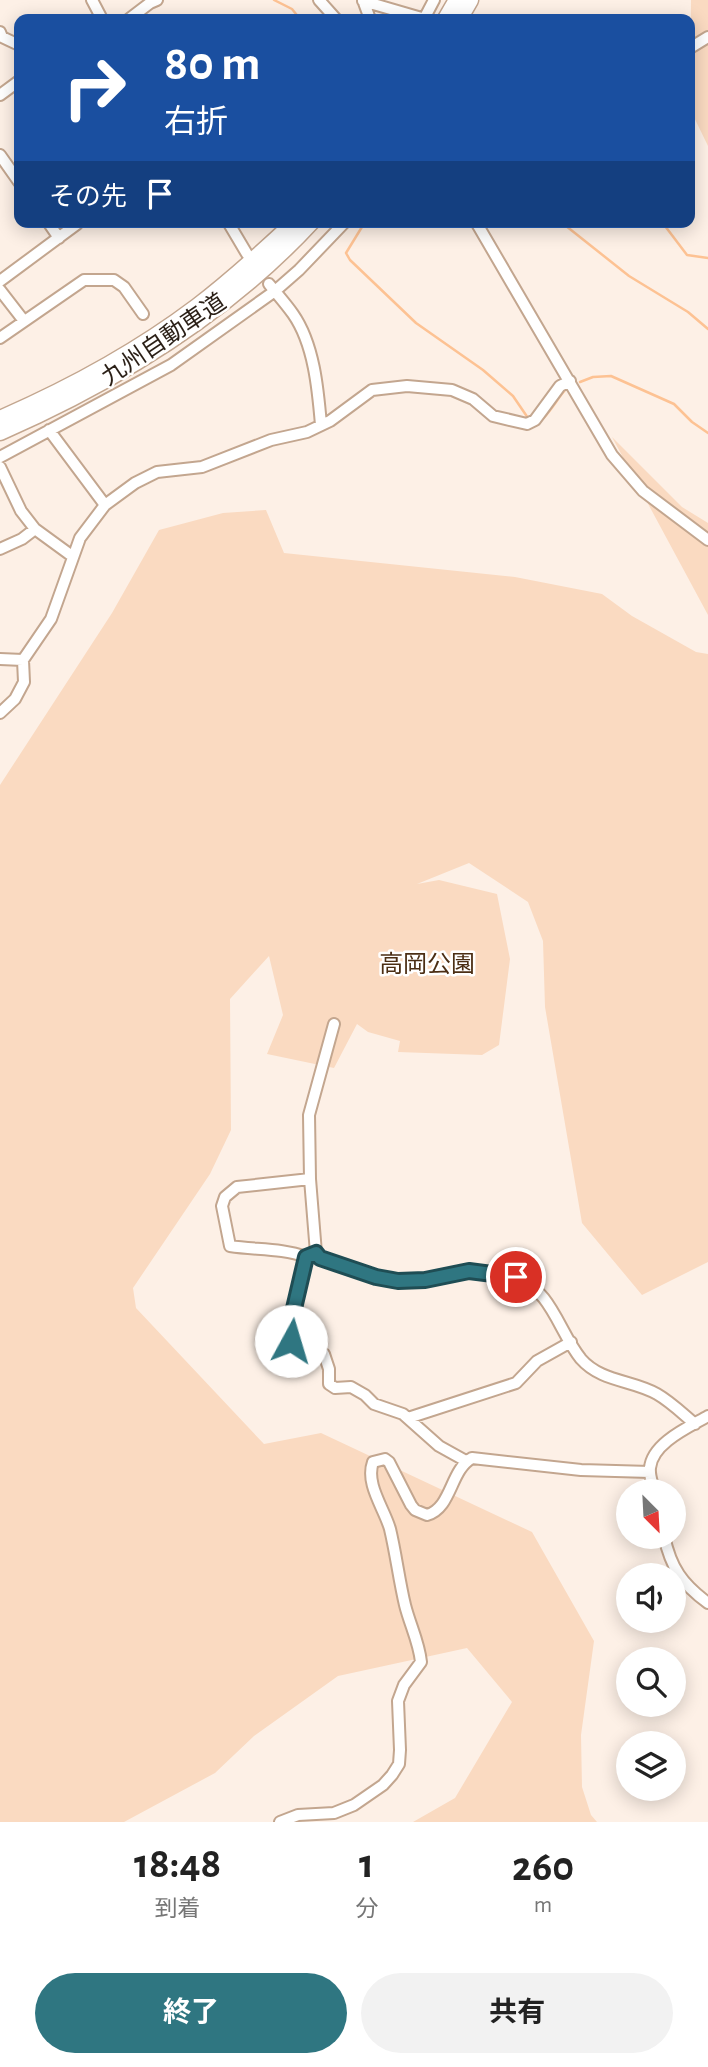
<!DOCTYPE html>
<html lang="ja">
<head>
<meta charset="utf-8">
<style>
  body { margin:0; font-family:"Alegreya Sans","Noto Sans JP",sans-serif; background:#f2f2f2; color:#222; height:100vh; display:flex; flex-direction:column; font-size:26px; white-space:nowrap }
  * { box-sizing:border-box; margin:0 }
  p { font-size:23px; color:#767676 }
  .icon { flex:none; width:38px; height:38px; fill:none; stroke:currentColor; stroke-width:2; stroke-linecap:round; stroke-linejoin:round }
  .map { position:relative; height:1822px; overflow:hidden }
  .sheet { display:flex; flex-direction:column; background:#fff; flex:1 }
  .sheet>* { flex:none }
  .banner { position:absolute; left:14px; top:14px; width:681px; height:214px; border-radius:14px; box-shadow:0 4px 18px #0003; background:#1a4fa0; color:#fff; overflow:hidden }
  .needle { width:46px; rotate:156deg }
  .fabs { position:absolute; left:616px; top:1479px; display:grid; gap:14px }
  .fabs a { display:grid; place-items:center; width:70px; height:70px; border-radius:50%; background:#fff; box-shadow:0 4px 18px #0003; font-size:35px }
  .pin { position:absolute; display:grid; place-items:center; width:60px; height:60px; color:#fff; margin:-30px; border:4px solid #fff; border-radius:50%; box-shadow:0 2px 7px #0007 }
  .me { position:absolute; width:77px; margin:-38px; rotate:6deg; stroke-linejoin:round; filter:drop-shadow(0 0 5px #0008) }
  .turn { display:flex; align-items:center; gap:24px; height:147px; padding:0 35px; font-size:32px }
  .turn .icon { width:91px; height:91px; stroke-width:2.5 }
  .turn b { display:block; font-size:49px; line-height:60px }
  .then { display:flex; align-items:center; height:66px; padding:0 35px; background:#0003; gap:14px; font-size:26px }
  .eta { display:flex; justify-content:space-evenly; align-items:center; height:119px; text-align:center }
  .eta b { font-size:42px; font-weight:700; line-height:49px }
  .button { display:flex; gap:14px; margin-top:auto; padding:14px 35px }
  .button a { flex:1; height:80px; border-radius:42px; background:#2f7681; color:#fff; font-size:28px; font-weight:700; line-height:80px; text-align:center }
  .button a+a { background:#f2f2f2; color:#222 }
  .map>svg:first-child { display:block }
  .green { fill:#fadac1 }
  .lines { fill:none; stroke-linecap:round; stroke-linejoin:round }
  .stream { stroke:#fdc293; stroke-width:2.5 }
  .minor-casing { stroke:#c3a68f; stroke-width:14 }
  .highway-casing { stroke:#c3a68f; stroke-width:19 }
  .minor { stroke:#fff; stroke-width:10 }
  .highway { stroke:#fff; stroke-width:16 }
  .route-casing { stroke:#1f4d54; stroke-width:18 }
  .route { stroke:#2f7681; stroke-width:12 }
  .labels { text-anchor:middle; dominant-baseline:central; stroke-width:5; stroke-linejoin:round; paint-order:stroke }
  .street-label { font-size:24px; fill:#2a1f16; stroke:#fff }
  .park-label { font-size:24px; fill:#4b2e14; stroke:#fff }
</style>
</head>
<body>
<div class="map">
<svg width="708" height="1822" viewBox="0 0 708 1822">
  <rect width="100%" height="100%" fill="#fdf0e6"/>
  <!-- green -->
  <path class="green" d="M691,0H708V146L690,109Z
    M612,437L682,507L708,523V615Z
    M266,510L284,553L515,577L602,594L632,616L696,652L708,654V1262L642,1295L582,1223L545,1007L543,941L528,902L469,863L417,884L439,880L497,894L510,959L499,1045L482,1055L398,1052L400,1041L368,1032L357,1024L334,1068L267,1054L283,1015L269,956L230,999L231,1130L210,1174L133,1288L136,1308L264,1444L321,1433L532,1532L594,1641L581,1735L582,1787L591,1815L597,1822H413L455,1798L512,1702L467,1648L338,1676L254,1736L215,1773L124,1822H0V785L112,613L159,530L223,513Z"/>
  <g class="lines">
    <!-- stream -->
    <path class="stream" d="M274,0L292,9L300,19
      M365,222L346,253L350,260L416,323L483,370L513,396L528,418
      M561,222L629,276L688,312L708,329
      M662,222L687,255L708,258
      M580,382L593,377L611,376L674,404L692,422L708,433
      M529,428C545,423 555,401 566,389"/>
    <defs>
      <path id="minor" d="M92,0L102,19
        M319,0L336,19
        M363,0L370,19
        M363,1L425,19
        M129,19L150,3L157,0
        M424,19L434,0
        M0,32L2,37L19,45
        M690,48L708,37
        M0,95L19,81
        M0,155L19,182
        M48,222L59,238
        M228,222L247,254
        M476,222L612,455L643,491L708,540
        M0,281L77,224
        M269,284C277,294 286,304 293,314C314,344 318,389 321,425
        M0,290L24,321
        M0,338L84,280H114L124,287L143,314
        M49,430L105,505
        M0,457L171,365L275,291L299,270L345,222
        M0,467L21,511L35,529
        M0,549L22,539L35,529L72,556
        M0,659L23,660
        M0,713L15,699L24,682L23,660L51,619L80,538L105,505L135,483L157,472L202,467L271,440L307,432L330,421L372,390L407,386L452,390L473,399L493,416L527,424L535,420L560,386L570,381
        M334,1024L309,1115L310,1179L316,1253C324,1262 338,1264 349,1268C366,1273 383,1281 401,1281C439,1281 478,1263 516,1277C552,1291 559,1332 581,1359C601,1382 633,1380 657,1394C671,1402 683,1414 695,1424
        M316,1253L306,1257L288,1334L291,1341L324,1354L329,1369V1384L335,1388L351,1387L365,1395L374,1404L403,1414L439,1446L466,1461
        M306,1257C282,1248 256,1250 230,1246L222,1206L225,1197L237,1187L310,1179
        M408,1418L516,1383L537,1361L571,1342
        M654,1491C653,1484 649,1476 650,1468C652,1443 689,1427 708,1416
        M664,1536C671,1568 682,1584 708,1603
        M280,1822L298,1815L334,1813L354,1805L383,1785L392,1775L399,1764L400,1750L398,1701L404,1685L421,1662C419,1642 410,1625 405,1605C399,1580 396,1554 390,1529C384,1508 365,1484 373,1462L385,1459L389,1462L411,1505L415,1510L427,1515C452,1508 450,1470 472,1458L581,1470L650,1472"/>
      <path id="highway" d="M446,19L457,0
        M459,19L470,0
        M0,419C69,389 136,353 197,307C231,281 263,252 295,222
        M0,432C114,382 225,315 311,222"/>
    </defs>
    <!-- minor casing -->
    <use href="#minor" class="minor-casing"/>
    <!-- highway casing -->
    <use href="#highway" class="highway-casing"/>
    <!-- minor -->
    <use href="#minor" class="minor"/>
    <!-- highway -->
    <use href="#highway" class="highway"/>
  </g>
  <g class="lines">
    <defs>
      <path id="route" d="M291,1341L288,1334L306,1257L316,1253L320,1258L376,1277L398,1281L425,1280L469,1271L516,1277"/>
    </defs>
    <!-- route casing -->
    <use href="#route" class="route-casing"/>
    <!-- route -->
    <use href="#route" class="route"/>
  </g>
  <g class="labels">
    <!-- street labels -->
    <g class="street-label">
      <text transform="translate(164 340) rotate(-34)">九州自動車道</text>
    </g>
    <!-- park labels -->
    <g class="park-label">
      <text x="427" y="965">高岡公園</text>
    </g>
  </g>
</svg>
<div class="fabs">
<a><svg class="needle" viewBox="-14 -14 28 28"><path d="M0-13l5 13h-10z" fill="#e53935"/><path d="M0 13l5-13h-10z" fill="#767676"/></svg></a>
<a><svg class="icon" aria-label="sound" viewBox="0 0 24 24"><path d="M4 9h4l5-4v14l-5-4H4zM17 9q2 3 0 6"/></svg></a>
<a><svg class="icon" aria-label="search" viewBox="0 0 24 24"><circle cx="10" cy="10" r="6"/><path d="M15 15l6 6"/></svg></a>
<a><svg class="icon" aria-label="layers" viewBox="0 0 24 24"><path d="M12 4l9 5-9 5-9-5zM3 14l9 5 9-5"/></svg></a>
</div>
<div class="pin" style="left:516px;top:1277px;background:#d93025"><svg class="icon" aria-label="arrive" viewBox="0 0 24 24"><path d="M6 21V4h12l-3 4 3 4H6"/></svg></div>
<svg class="me" style="left:291px;top:1341px" viewBox="-20 -20 40 40"><circle r="19" fill="#fff"/><path d="M0-13L10 11 0 6-10 11z" fill="#2f7681"/></svg>
<div class="banner">
<div class="turn"><svg class="icon" aria-label="right" viewBox="0 0 24 24"><path d="M7 20v-9h11M14 6l5 5-5 5"/></svg><div><b>80 m</b>右折</div></div>
<div class="then">その先<svg class="icon" aria-label="arrive" viewBox="0 0 24 24"><path d="M6 21V4h12l-3 4 3 4H6"/></svg></div>
</div>
</div>
<section class="sheet">
<div class="eta">
<div><b>18:48</b><p>到着</p></div>
<div><b>1</b><p>分</p></div>
<div><b>260</b><p>m</p></div>
</div>
<div class="button"><a>終了</a><a>共有</a></div>
</section>
</body>
</html>
